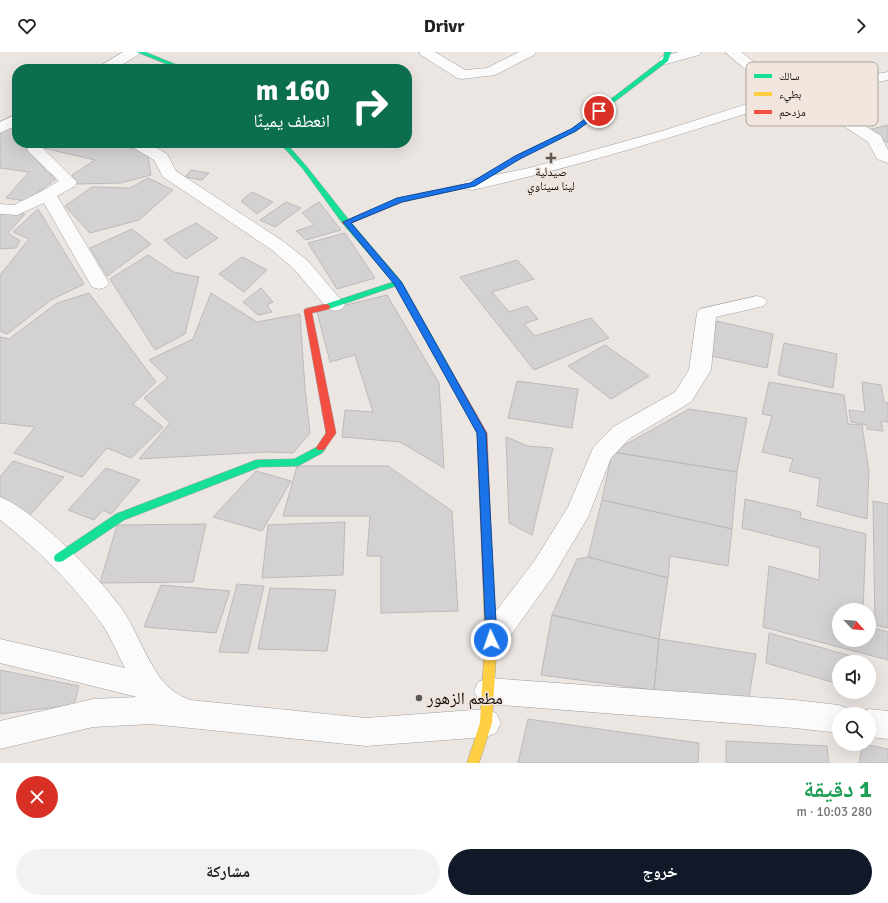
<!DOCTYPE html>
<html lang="ar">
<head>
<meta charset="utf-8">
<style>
  body { margin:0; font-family:Signika,"Noto Naskh Arabic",sans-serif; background:#f2f2f2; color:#222; direction:rtl; height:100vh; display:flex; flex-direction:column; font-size:15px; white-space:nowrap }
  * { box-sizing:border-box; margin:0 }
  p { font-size:13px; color:#767676 }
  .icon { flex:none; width:22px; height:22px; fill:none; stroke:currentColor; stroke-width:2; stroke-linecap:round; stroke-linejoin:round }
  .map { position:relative; height:711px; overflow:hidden; direction:ltr }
  .side { display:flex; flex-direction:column; background:#fff; flex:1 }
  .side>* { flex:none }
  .hud { position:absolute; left:12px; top:12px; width:400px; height:84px; border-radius:16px; box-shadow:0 4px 16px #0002; direction:rtl; background:#0b6e4f; color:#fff; overflow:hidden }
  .needle { width:26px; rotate:116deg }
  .controls { position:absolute; left:832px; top:551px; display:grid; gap:8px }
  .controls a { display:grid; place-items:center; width:44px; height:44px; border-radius:50%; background:#fff; box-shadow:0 4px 16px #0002; font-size:20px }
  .pin { position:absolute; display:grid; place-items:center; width:34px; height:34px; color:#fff; margin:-17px; border:2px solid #fff; border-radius:50%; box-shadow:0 1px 4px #0007 }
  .me { position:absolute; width:44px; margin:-22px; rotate:357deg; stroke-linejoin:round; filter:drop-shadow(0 0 3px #0008) }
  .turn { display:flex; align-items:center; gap:14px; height:84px; padding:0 16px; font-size:18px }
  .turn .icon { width:52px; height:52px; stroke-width:2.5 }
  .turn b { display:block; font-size:28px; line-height:34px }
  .round { display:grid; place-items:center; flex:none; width:42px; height:42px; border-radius:21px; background:#f2f2f2 }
  .headline { display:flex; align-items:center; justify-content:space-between; height:68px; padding:0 16px }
  h1 { font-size:24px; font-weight:700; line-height:30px; color:#1e9e55 }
  .action { display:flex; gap:8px; margin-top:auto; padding:8px 16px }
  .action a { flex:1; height:46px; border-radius:24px; background:#111827; color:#fff; font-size:16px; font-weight:700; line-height:46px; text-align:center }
  .action a+a { background:#f2f2f2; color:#222 }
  header { display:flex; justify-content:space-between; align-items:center; height:52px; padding:0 16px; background:#fff; font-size:18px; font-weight:700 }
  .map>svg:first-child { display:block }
  .building { fill:#d3d1d1; stroke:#bcbaba }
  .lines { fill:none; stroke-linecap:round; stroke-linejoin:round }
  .street-casing { stroke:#a39f9c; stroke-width:1 }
  .fast-casing { stroke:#a39f9c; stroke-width:1 }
  .slow-casing { stroke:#a39f9c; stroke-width:1 }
  .jam-casing { stroke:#a39f9c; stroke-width:1 }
  .street { fill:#fcfbfb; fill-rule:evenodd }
  .fast { fill:#16e098; fill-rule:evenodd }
  .slow { fill:#ffcf43; fill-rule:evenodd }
  .jam { fill:#f24e42; fill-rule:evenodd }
  .route { fill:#1a73e8; stroke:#114b97 }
  .poi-dot { fill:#5c5855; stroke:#f1e5dd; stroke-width:1.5 }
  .labels { text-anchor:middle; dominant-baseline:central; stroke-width:3; stroke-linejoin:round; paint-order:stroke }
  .far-poi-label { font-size:12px; fill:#0f0b09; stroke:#f1e5dd }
  .near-poi-label { font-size:17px; fill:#0f0b09; stroke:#f1e5dd; text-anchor:start }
  .key { fill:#f1e5dd; stroke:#ada49d; stroke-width:1 }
  .key-label { font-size:11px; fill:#0f0b09 }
</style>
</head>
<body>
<header><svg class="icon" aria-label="forward" viewBox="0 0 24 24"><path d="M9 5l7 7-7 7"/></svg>Drivr<svg class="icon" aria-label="heart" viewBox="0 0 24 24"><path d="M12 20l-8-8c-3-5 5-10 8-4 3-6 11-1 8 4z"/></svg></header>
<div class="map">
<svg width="888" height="711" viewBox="0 0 888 711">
  <rect width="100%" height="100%" fill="#ece6e2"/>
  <!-- building -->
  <path class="building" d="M17,70V91H30L26,95L48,121L57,126L27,149L6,146L29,120L0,116V78Z
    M888,73V91L868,78Z
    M42,91H112L135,97L148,103L151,123L121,131L77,132L72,123L95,108L39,95Z
    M191,118L209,121L202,128L185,125Z
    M148,126L173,138L139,168L90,181L65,154L92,135L130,136Z
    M252,140L273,150L257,162L241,149Z
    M286,150L301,156L275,175L260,168Z
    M319,150L341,178L306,188L296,179L314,173L302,161Z
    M38,157L84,232L51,248L7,282L0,279V223L29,187L13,180Z
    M0,158L25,162L8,181L20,189L16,196L0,197Z
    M196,171L218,186L186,207L164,188Z
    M132,177L151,192L107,224L90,196Z
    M345,181L375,226L337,237L308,191Z
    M148,203L174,220L199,225L185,282L155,298L110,227Z
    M242,205L267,218L244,240L219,222Z
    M517,208L534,227L492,240L509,260L527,254L538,267L524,272L535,284L591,266L609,286L534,318L460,225Z
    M261,236L273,250L267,253L272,260L258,263L243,250Z
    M89,241L156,330L133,352L163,375L131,406L107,396L82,425L14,401L35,375L0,371V285L9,287L57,251Z
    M211,241L257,270L300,262L305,336L310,381L293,401L266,400L139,407L170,371L144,346L168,326L149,308L193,287Z
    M387,243L439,331L444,416L400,390L342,385L345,358L373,360L355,303L330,310L317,260Z
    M717,269L773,282L767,316L707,303Z
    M784,291L837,302L833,336L778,323Z
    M605,293L649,324L611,347L568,314Z
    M517,329L578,337L572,376L508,366Z
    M769,330L844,343L848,372L862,373L869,420L867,467L817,454L820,427L789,419L793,407L762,400L772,364L762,362Z
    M862,330L881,333L884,350L888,351V370L881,369L883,379L867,377V373L851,370L849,358L865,360Z
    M689,357L747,366L737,420L612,400Z
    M506,385L528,394L553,396L532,483L509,471Z
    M612,400L737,420L732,477L602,448Z
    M13,409L64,425L29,464L0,446V425Z
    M297,414H388L452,459L458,559L381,561V504H367L370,464H283Z
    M106,416L140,428L111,462L103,458L94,468L68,458Z
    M256,419L291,429L262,479L213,465Z
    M745,447L801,460L800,466L866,482L863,558H839V588H869V575L888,580V608L763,575L769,514L819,528L820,496L742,476Z
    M602,448L732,477L728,514L670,504L668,526L588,505Z
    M873,449L888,452V576L875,573Z
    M345,470L343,523L262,526L268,473Z
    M206,472L193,530L100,531L117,473Z
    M588,505L668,526L659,587L552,563L577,507Z
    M237,532L264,534L248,601L219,600Z
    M161,533L230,539L216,581L144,575Z
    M270,536L336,538L327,599L258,597Z
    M552,563L659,587L654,638L541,623Z
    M769,581L858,606V610H839V632L766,611Z
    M659,587L756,602L748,651L654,638Z
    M0,618L79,634L74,653L0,662Z
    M528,667L699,691L698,711H518Z
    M726,689L827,694L829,711H726Z
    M863,692L888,697V711H859Z"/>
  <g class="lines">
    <defs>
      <path id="street" d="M123,0H140L138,3L115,17H98L100,14Z
        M419,0H435L465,18L487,16L519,0H536L534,3L495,23L462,27L457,26L421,3Z
        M679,0H701L699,3L666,12L661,11L659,8L661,5Z
        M725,0H741L755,11L803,35L888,20V28L814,42L881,84L888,98V111L877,107L868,90L799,45C691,79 583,114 472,138L466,137L464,133L466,129L529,116L662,79L788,39L745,17Z
        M17,62V73L0,81V70Z
        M31,91H47L43,96L77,130L75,134L57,144L109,231L106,235L99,237L92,235L44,151L17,163L0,162V152L14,153L42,139L59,129L29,100L27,97Z
        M121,91H148L167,102L176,119L284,190L308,209L342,249L345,253L342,257L335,259L328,257L294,217L272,198L163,125L154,108L134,96L123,94Z
        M757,244L764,246L767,250L764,254L716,265L711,318L691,350L629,387L611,406L588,465L553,524L501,597L491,600L481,597L477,588L481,579L535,508L568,455L593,396L613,375L675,340L689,318L697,261L700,257Z
        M0,445C34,457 103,529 124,560C139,583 153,627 176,641C181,644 185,646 190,648L366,666L486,657L496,661L501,671L496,681L486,685L366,694L151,672L93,675L0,697V669L93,647L137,645L0,611V587L125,616C118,603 112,588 104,575C76,535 39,498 0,468Z
        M488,626L795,648L839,653L849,657L851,662H839V681L795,676L488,652L478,648L474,639L478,630Z
        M869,657L888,659V687L869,685V662H858Z"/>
      <path id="fast" d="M137,0H145L187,17H179Z
        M665,0H671L668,9L576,79L519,106L504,116H500V114L515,104L572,77L663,7Z
        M280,91H286L307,115L349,168L401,229L455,325L454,327H448L396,234L329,257H323L322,255L323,253L393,230L343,172L303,117Z
        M321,393L324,394L326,396L322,401L298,414L260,415L124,468L63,509L59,510L55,509L54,506L55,503L116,462L256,408L294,407Z"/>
      <path id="slow" d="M488,526L492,527L493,530L497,588L492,671L479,711H467L480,671L485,588L483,530L484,527Z"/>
      <path id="jam" d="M502,113L505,115L504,116L474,134L402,150L349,172H343L342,170L398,147L470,131Z
        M326,252L329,253L330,255L329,257L312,261L336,381L324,398H318L316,396L326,381L304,259L305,257Z
        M451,322L455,325L487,381L493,530L492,533L488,534L484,533L483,530L477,381L447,325Z"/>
    </defs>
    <!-- street casing -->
    <use href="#street" class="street-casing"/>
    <!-- fast casing -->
    <use href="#fast" class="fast-casing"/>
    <!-- slow casing -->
    <use href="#slow" class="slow-casing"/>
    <!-- jam casing -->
    <use href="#jam" class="jam-casing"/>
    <!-- street -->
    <use href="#street" class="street"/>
    <!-- fast -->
    <use href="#fast" class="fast"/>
    <!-- slow -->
    <use href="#slow" class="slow"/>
    <!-- jam -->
    <use href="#jam" class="jam"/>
  </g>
  <!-- route -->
  <path class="route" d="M599,57L602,59L601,61L576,79L520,107L475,134L402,150L351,171L402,231L486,381L497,588L495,592L491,593L487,592L486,588L477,381L394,232L343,170L397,146L470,131L515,104L571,77Z"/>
  <!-- markers -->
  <g class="poi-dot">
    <path d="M549 100h4v4h4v4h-4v4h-4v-4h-4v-4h4z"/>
    <circle cx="419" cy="646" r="4"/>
  </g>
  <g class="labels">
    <!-- far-poi labels -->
    <g class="far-poi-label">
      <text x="551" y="120">صيدلية<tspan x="551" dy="14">لينا سيناوي</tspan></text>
    </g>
    <!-- near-poi labels -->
    <g class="near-poi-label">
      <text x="427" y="646">مطعم الزهور</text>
    </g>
  </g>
  <!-- legend -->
  <rect x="746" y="10" width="132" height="64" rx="6" class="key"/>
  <rect x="754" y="22" width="18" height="4" fill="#16e098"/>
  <rect x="754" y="40" width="18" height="4" fill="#ffcf43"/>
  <rect x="754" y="58" width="18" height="4" fill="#f24e42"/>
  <g class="key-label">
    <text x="779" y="28">سالك</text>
    <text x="779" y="46">بطيء</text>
    <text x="779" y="64">مزدحم</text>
  </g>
</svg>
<div class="controls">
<a><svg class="needle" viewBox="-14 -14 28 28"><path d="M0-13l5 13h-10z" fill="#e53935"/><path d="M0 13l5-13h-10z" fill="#767676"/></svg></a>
<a><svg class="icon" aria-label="sound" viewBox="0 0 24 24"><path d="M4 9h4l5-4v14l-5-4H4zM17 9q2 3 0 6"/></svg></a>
<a><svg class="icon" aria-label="search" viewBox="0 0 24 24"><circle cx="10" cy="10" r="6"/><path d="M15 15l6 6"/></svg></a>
</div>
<div class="pin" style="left:599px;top:59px;background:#d93025"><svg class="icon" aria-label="arrive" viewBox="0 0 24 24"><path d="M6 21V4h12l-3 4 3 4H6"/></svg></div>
<svg class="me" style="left:491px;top:588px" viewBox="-20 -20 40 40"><circle r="17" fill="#1a73e8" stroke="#fff" stroke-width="3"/><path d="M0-11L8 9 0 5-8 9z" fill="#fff"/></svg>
<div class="hud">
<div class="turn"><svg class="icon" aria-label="right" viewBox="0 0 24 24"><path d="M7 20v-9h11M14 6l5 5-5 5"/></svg><div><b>160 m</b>انعطف يمينًا</div></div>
</div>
</div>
<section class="side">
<div class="headline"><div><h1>1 دقيقة</h1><p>280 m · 10:03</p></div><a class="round" style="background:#d93025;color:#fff"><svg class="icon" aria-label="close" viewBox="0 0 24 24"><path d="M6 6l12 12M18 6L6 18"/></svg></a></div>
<div class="action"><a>خروج</a><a>مشاركة</a></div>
</section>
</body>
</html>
